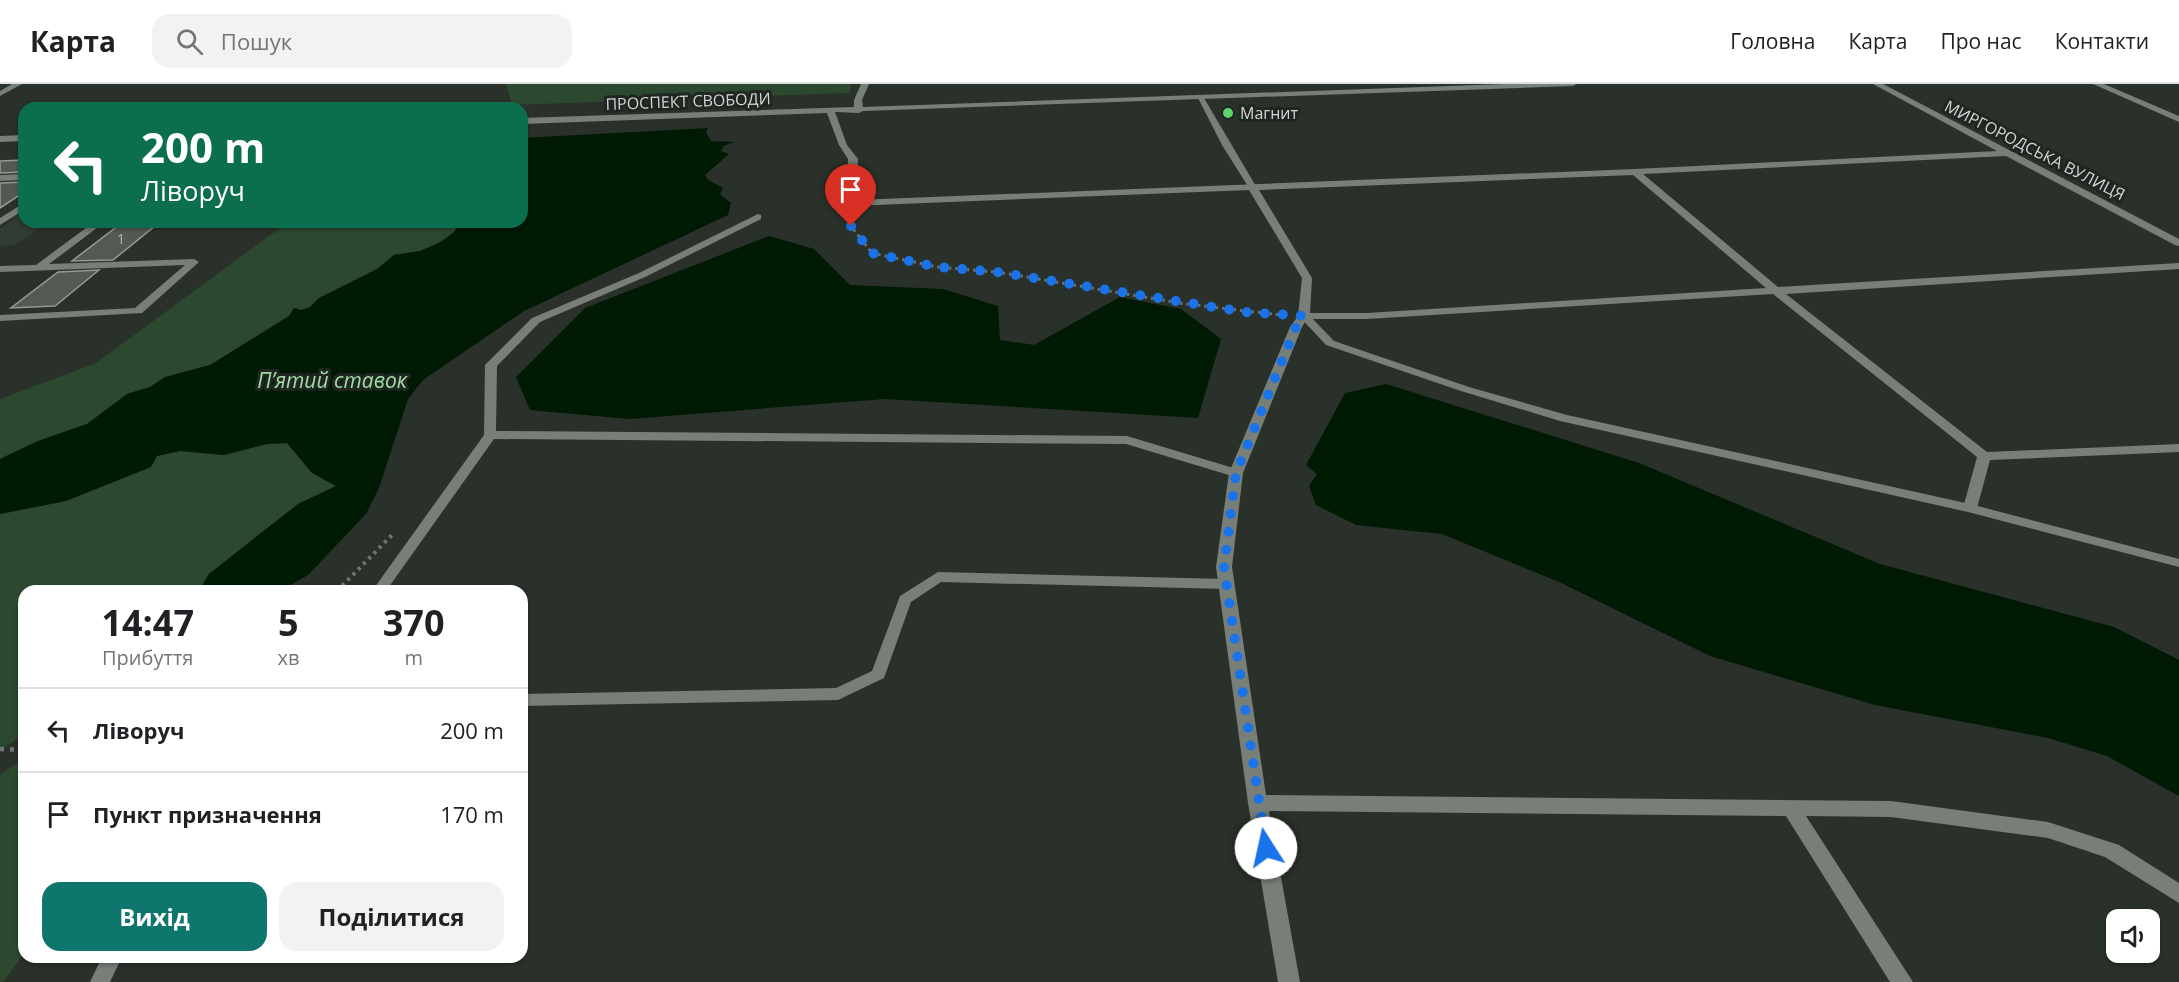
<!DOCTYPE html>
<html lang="uk">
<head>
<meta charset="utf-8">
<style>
  body { margin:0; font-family:"Open Sans",sans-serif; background:#f2f2f2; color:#202124; height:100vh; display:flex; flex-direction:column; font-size:22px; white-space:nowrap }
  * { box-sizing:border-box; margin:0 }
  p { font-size:20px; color:#757577 }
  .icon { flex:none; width:33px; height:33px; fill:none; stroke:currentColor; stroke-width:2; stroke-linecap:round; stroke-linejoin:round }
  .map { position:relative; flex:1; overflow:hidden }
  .drawer { position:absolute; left:18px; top:501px; width:510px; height:378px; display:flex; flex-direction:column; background:#fff; border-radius:18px; box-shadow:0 2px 4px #0004 }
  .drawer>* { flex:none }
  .guide { position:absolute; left:18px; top:18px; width:510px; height:126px; border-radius:18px; box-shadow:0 2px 4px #0004; background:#0b6e4f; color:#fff; overflow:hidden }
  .buttons { position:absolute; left:2106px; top:825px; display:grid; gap:12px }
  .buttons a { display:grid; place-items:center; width:54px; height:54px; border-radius:12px; background:#fff; box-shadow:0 2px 4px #0004; font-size:30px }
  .pin { position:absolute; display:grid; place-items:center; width:51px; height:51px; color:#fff; margin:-62px -26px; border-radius:50% 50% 50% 0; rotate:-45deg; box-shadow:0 0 6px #0007 }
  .pin .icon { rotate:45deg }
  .me { position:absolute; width:66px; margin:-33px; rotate:350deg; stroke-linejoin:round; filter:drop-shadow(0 0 4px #0008) }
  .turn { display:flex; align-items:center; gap:21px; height:126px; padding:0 24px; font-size:27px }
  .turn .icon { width:78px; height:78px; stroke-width:2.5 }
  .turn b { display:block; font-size:42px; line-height:51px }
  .eta { display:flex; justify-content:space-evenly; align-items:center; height:102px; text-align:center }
  .eta b { font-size:36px; font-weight:700; line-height:42px }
  .button { display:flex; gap:12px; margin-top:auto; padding:12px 24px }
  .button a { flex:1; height:69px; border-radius:18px; background:#0f766e; color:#fff; font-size:24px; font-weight:700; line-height:69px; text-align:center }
  .button a+a { background:#f2f2f2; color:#202124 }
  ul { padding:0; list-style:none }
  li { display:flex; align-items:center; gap:18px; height:84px; padding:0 24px; border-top:2px solid #e0e0e0 }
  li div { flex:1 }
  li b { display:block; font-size:22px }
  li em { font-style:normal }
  header { display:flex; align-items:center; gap:36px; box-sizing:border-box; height:84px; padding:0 30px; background:#fff; border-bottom:2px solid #e0e0e0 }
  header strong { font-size:28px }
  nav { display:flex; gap:33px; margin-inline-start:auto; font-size:21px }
  .search { width:420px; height:54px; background:#f2f2f2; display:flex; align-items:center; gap:15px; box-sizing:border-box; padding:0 21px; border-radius:18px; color:#757577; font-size:22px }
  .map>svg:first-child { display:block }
  .built { fill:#323c32 }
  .green { fill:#2c482e }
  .water { fill:#011a04 }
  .building { fill:#535a54; stroke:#959c96; stroke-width:1.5 }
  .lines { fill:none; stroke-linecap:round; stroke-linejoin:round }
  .path-far3 { stroke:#717671; stroke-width:2; stroke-dasharray:1.5 3; stroke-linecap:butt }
  .path-far2 { stroke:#717671; stroke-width:3; stroke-dasharray:2 4; stroke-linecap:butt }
  .path-far1 { stroke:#717671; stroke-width:4; stroke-dasharray:3 4.5; stroke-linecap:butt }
  .path { stroke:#717671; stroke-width:4.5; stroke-dasharray:4 6; stroke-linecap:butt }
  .service { fill:#787e78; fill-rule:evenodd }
  .minor { fill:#787e78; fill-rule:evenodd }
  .route { stroke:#1a73e8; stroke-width:10; stroke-dasharray:0 18 }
  .poi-dot { fill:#5ed56c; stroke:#202621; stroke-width:2 }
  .labels { text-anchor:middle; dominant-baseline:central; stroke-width:6; stroke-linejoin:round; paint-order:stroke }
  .far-number-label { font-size:14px; fill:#b2b7b2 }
  .far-street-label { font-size:16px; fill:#d2d6d2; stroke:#202621 }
  .far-poi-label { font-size:16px; fill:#d2d6d2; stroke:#202621; text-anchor:start }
  .water-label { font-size:21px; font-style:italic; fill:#a0dca3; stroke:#202621 }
</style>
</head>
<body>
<header>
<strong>Карта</strong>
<div class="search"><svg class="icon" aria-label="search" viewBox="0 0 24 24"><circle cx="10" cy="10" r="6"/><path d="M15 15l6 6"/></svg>Пошук</div>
<nav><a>Головна</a><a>Карта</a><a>Про нас</a><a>Контакти</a></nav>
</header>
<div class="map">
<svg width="2179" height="898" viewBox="0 0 2179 898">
  <rect width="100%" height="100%" fill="#2a302a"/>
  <!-- built -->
  <path class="built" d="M24,128V138H48L15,161L0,162V145Z"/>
  <!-- green -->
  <path class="green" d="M506,0H851L850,9L512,21Z
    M288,138H462L453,149L439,159L420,167L394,171L377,185L319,214L310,223L301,226L294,224L290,232L210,281L165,293L150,303L127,310L87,340L38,357L0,375V315L96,279Z
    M287,359L312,389L337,402L298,420L209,490L199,507H24V650L0,667V430L66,417L157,372L180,367L224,371L267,360Z
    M24,674V870L3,898H0V691Z"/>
  <!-- water -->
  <path class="water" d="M708,44L706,49L711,57L734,58L724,62L721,67L729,70L705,91L708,96L723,104L720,110L731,119L728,131L524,227L423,296L408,315L379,404L366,430L308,491L280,507H199L209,490L298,420L336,402L312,389L287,359L267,360L224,371L180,367L157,372L151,383L66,417L0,430V375L38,357L87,340L127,310L150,303L165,293L210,281L289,232L294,224L301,226L310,223L319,214L377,185L394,171L420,167L439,159L453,149L462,138H522V54Z
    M769,152L814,165L850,201L943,205L998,222L1000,256L1034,261L1120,213L1181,225L1221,255L1198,334L885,315L629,335L530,326L516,293L585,224Z
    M1386,300L1639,379L1880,480L2114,543L2179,576V712L2107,672L2048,654L1875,621L1710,572L1559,498L1442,450L1356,441L1316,421L1309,402L1317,390L1306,381L1345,309Z"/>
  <!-- building -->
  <path class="building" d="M24,76V88L0,89V77Z
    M24,98V108L0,124V99Z
    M123,138H160L113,176L72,177Z
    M99,186L55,222L11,224L58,188Z"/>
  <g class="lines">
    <!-- path-far3 -->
    <path class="path-far3" d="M851,135V142L855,147"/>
    <!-- path-far2 -->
    <path class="path-far2" d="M854,146L872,169L937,183L997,188L1179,219L1280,231"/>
    <!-- path-far1 -->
    <path class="path-far1" d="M337,507L393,450"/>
    <!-- path -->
    <path class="path" d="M0,665L24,666"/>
    <!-- service -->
    <path class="service" d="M1197,12L1204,14L1257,104L1256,106L1249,104L1222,61Z
      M24,90V96L0,97V91Z
      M24,119V126L0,141V134Z
      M758,130L761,131V135L645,193L540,238L497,282L496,347L1127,352L1240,386L1242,389L1236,393L1232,392L1126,360L494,355L386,507H372L484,351L485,281L532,234L639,189Z
      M94,138H105L49,180L194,175L199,178L142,229L0,237V231L135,224L185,181L0,188V182L36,181Z
      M1304,229L1308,230L1334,257L1469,303L1567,331L1970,420L2179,475V483L1968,428L1560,337L1461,307L1326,261L1299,232Z
      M938,488L1227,495L1234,500L1227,505L941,498L911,518L884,594L838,616L522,622V610L836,604L872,587L900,512Z
      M102,873H122L110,898H90Z"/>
    <!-- minor -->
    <path class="minor" d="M12,0H22L0,12V7Z
      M861,0H869L862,16L863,23L1505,0H1577L1573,2L863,27L859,29L835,28L847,61L858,75L856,116L1635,85L1997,67L1873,0H1883L2179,155V162L2175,161L2006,72L1643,90L1778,203L2179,179V185L1786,210L1987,368L2179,360V368L1990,376L1977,424L1975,427H1965L1963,424L1977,373L1773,210L1367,235H1307L1302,243L1243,389L1232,483L1266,711L1891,717L2048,738L2119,761L2179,799V819L2105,773L2048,754L1891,733L1806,732L1913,898H1890L1786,732L1269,727L1300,898H1278L1248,719L1216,483L1229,389L1290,243L1298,232L1302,194L1249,106L851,122L846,119L848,75L839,61L827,29L522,40V34L854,23V16ZM1633,91L1766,204L1367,229H1310L1312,194L1259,106Z
      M2093,0H2104L2179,32V38Z
      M24,51V57L0,58V52Z"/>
  </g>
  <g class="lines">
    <!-- route -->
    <path class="route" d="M851,142L872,169L937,183L997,188L1244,228L1304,232L1296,243L1236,389L1224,483L1266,764"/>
  </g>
  <!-- markers -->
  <circle class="poi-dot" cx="1228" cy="29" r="6"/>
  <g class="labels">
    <!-- far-number labels -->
    <g class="far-number-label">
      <text x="121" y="154">1</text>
    </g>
    <!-- far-street labels -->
    <g class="far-street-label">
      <text transform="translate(688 17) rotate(-2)">ПРОСПЕКТ СВОБОДИ</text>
      <text transform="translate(2035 66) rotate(27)">МИРГОРОДСЬКА ВУЛИЦЯ</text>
    </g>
    <!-- far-poi labels -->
    <g class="far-poi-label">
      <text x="1240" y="29">Магнит</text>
    </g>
    <!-- water labels -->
    <g class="water-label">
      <text x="332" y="296">П’ятий ставок</text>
    </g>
  </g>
</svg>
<div class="buttons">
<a><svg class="icon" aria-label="sound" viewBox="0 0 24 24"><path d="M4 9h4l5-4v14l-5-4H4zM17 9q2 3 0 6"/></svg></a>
</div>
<div class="pin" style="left:851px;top:142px;background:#d93025"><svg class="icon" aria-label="arrive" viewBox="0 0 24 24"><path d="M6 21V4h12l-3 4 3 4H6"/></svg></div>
<svg class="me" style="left:1266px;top:764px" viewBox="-20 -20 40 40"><circle r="19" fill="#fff"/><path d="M0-13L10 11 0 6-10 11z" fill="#1a73e8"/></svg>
<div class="guide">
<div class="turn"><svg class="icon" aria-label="left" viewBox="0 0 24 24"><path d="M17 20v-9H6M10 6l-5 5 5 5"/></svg><div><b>200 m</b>Ліворуч</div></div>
</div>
<section class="drawer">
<div class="eta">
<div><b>14:47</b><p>Прибуття</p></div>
<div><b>5</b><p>хв</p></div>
<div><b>370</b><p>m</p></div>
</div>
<ul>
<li><svg class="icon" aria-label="left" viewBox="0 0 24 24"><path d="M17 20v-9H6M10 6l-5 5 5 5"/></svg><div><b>Ліворуч</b></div><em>200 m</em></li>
<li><svg class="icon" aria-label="arrive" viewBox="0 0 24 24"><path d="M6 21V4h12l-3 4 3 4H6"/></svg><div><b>Пункт призначення</b></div><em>170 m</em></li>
</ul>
<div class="button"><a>Вихід</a><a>Поділитися</a></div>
</section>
</div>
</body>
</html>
